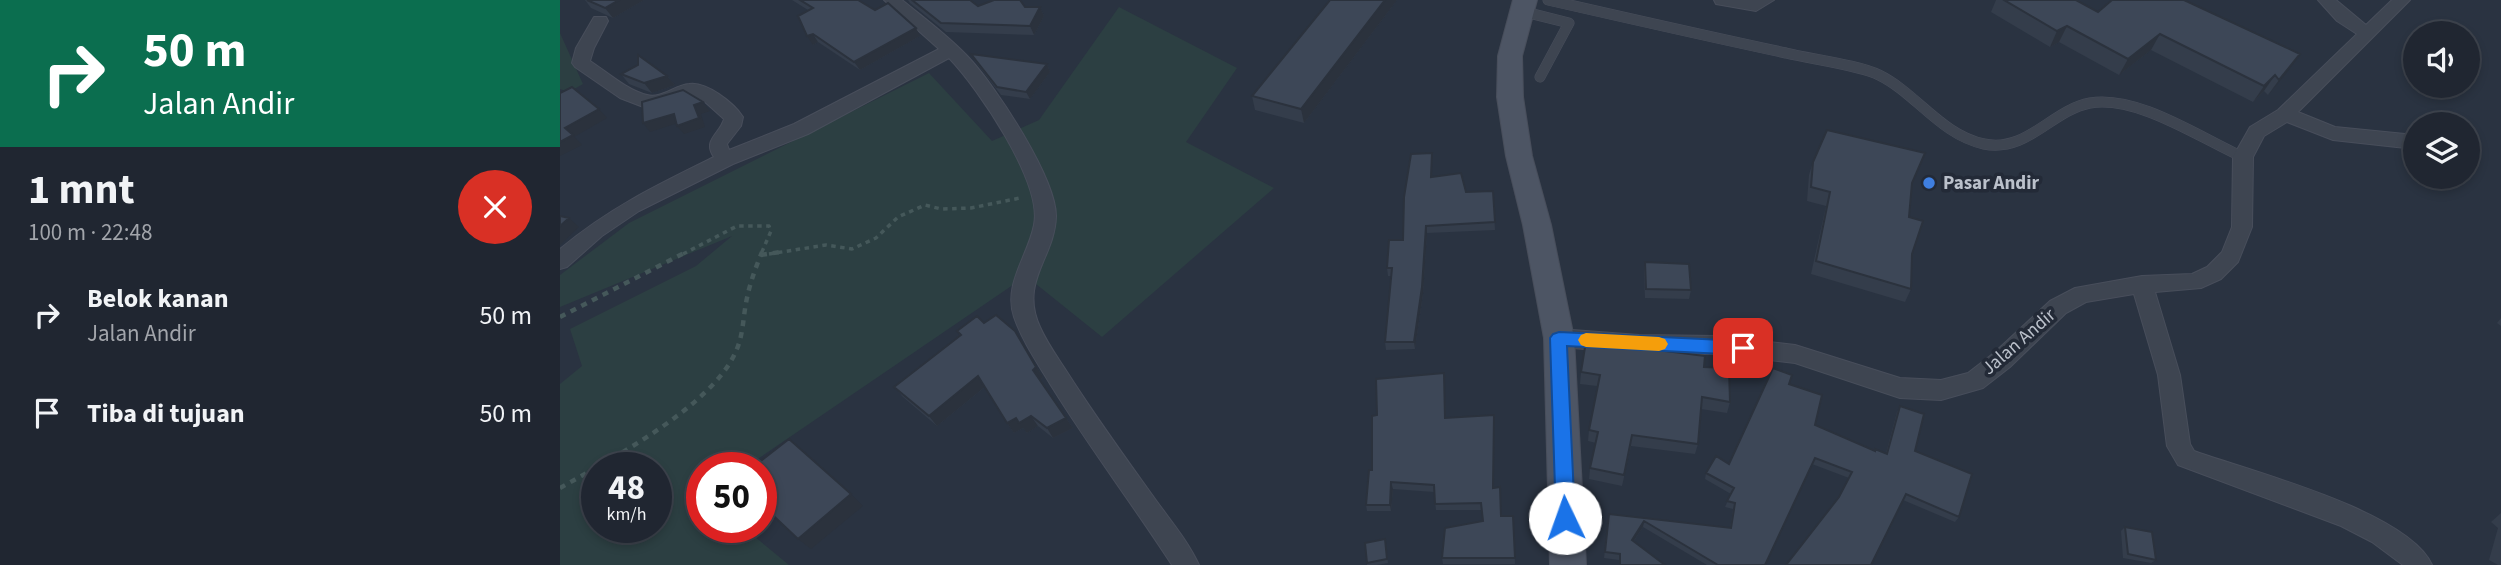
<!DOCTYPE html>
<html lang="id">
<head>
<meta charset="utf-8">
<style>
  body { margin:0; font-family:"Source Sans 3",sans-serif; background:#2d323d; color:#f1f3f6; height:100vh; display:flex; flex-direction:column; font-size:26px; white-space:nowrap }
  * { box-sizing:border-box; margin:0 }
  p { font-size:23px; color:#a2a5ab }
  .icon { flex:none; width:38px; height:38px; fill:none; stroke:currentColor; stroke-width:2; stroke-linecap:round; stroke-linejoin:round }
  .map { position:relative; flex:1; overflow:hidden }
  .sheet { display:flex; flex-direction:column; background:#202631; width:560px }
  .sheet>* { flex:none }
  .top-card { background:#0b6e4f; color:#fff; overflow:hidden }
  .fabs { position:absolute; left:1843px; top:21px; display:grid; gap:14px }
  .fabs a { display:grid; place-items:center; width:77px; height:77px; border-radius:50%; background:#202631; box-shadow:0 4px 10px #0003,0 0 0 2px #3d434d; font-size:35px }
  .speed { position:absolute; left:21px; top:452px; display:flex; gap:14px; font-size:35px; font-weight:700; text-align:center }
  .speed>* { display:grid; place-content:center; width:91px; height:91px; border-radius:50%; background:#202631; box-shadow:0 4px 10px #0003,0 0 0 2px #3d434d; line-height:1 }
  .speed small { font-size:18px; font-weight:400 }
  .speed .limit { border:10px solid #d22; background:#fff; color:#111 }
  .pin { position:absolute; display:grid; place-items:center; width:60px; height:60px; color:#fff; margin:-30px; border-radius:14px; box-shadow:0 4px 10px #0006 }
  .me { position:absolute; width:77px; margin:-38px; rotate:357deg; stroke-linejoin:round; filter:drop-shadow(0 0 5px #0008) }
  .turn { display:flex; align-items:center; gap:24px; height:147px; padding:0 28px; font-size:32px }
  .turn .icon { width:91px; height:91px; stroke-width:2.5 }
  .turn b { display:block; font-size:49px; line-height:60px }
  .round { display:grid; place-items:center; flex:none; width:74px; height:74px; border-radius:37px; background:#2d323d }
  .summary { display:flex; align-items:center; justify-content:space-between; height:119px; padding:0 28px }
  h1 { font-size:42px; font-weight:700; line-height:52px }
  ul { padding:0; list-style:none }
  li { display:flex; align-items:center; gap:21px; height:98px; padding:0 28px }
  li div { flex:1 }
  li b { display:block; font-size:26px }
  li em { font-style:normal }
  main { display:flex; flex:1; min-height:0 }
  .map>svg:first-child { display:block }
  .green { fill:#2c3f42; fill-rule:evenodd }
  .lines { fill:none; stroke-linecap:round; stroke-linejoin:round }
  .service-casing { stroke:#484e5b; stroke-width:11 }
  .minor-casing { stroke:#484e5b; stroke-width:2 }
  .secondary-casing { stroke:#484e5b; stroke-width:2 }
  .path-far1 { stroke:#45585a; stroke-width:3.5; stroke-dasharray:4.5 4.5; stroke-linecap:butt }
  .path { stroke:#45585a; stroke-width:4.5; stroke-dasharray:6 6; stroke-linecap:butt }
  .service { stroke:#3e4551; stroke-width:10 }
  .minor { fill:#3e4551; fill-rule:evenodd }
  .secondary { fill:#4d5564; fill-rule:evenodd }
  .wall { fill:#343d4b }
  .shaded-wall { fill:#2b323d }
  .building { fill:#3d4757; stroke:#2b323d; stroke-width:2 }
  .route { fill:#1a73e8; stroke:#114b97; stroke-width:2 }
  .slow { fill:#f59e0b }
  .shop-dot { fill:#3f7fe0; stroke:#232a37; stroke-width:2.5 }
  .labels { text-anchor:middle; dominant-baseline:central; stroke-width:7; stroke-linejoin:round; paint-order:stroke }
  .poi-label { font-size:19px; font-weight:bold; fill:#bbc1cb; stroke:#232a37; text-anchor:start }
  .street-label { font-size:19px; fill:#bbc1cb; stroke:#232a37 }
</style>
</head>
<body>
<main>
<section class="sheet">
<div class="top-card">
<div class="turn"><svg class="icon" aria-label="right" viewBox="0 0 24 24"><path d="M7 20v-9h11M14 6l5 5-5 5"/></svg><div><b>50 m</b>Jalan Andir</div></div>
</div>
<div class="summary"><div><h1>1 mnt</h1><p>100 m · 22:48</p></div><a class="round" style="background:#d93025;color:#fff"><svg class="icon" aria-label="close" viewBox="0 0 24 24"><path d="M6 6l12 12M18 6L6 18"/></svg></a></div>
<ul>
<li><svg class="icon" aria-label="right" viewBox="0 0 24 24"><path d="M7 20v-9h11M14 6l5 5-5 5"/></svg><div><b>Belok kanan</b><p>Jalan Andir</p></div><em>50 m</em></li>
<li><svg class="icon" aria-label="arrive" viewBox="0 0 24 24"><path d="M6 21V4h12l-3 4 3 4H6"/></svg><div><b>Tiba di tujuan</b></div><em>50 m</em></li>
</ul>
</section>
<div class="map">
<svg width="1941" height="565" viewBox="0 0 1941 565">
  <rect width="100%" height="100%" fill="#2a3341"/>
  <!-- green -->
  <path class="green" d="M559,7L677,68L626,142L714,188L542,337L466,276L186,467H142V527H183L229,565H0V384L22,366L10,329L136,266L172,236L0,307V275L69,223L369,73L432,141L479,120ZM37,467H96V527H37Z
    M0,33L23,84L9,92L0,89Z"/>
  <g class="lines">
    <defs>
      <path id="service" d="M988,0C1067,18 1146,36 1226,53C1250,59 1299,65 1319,75C1356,93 1381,135 1424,144C1467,153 1492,110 1530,103C1578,95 1640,138 1683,157
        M961,11L1009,23L980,77"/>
      <path id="minor" d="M324,0H342C365,19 390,37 410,59C436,87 496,178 496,216C495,258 459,281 480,327C487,343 498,358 507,372C535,416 565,457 595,499C610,520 628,541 639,565H612C573,505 530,448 492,387C479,365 463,343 454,317C443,284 468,256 474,225C483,183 418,88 389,58L248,134L173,164L79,211L42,236L7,267L0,269V249C49,208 97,185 154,157C142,140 160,134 164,119L144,101L130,96L99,107L86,108L60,98L15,67L12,63L16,48L34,17H46L48,21L34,48L30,61C47,72 67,90 87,95C101,99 115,85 129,84C146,81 174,103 183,117L181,126L167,144L169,150L234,124L379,49Z
        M1154,0H1214L1196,11L1156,4Z
        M1758,0H1776L1806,25L1832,0H1850L1738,112L1775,127L1855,135V149L1773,140L1727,122L1704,136L1693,157L1692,227L1678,262L1661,279L1641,288L1595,292L1620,375L1630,444L1634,451C1690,471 1848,511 1872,565H1843L1812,542L1781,526L1618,465L1607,446L1598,375L1574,294L1526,302L1506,313L1450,367L1423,388L1381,400L1340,398L1235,363L1157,354L1079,353L999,347L991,344L988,338L991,332L999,329L1079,335L1157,336L1235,345L1340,378L1381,380L1408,373L1434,353L1490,301L1515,288L1582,276L1632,274L1647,267L1662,252L1672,227L1673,157L1690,127L1718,110L1797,34L1777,21Z"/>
      <path id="secondary" d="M953,0H977L962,56L963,97L972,156L991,225L1014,338L1026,565H990L984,338L963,225L946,156L937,97L938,56Z"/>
    </defs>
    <!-- service casing -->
    <use href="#service" class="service-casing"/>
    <!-- minor casing -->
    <use href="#minor" class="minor-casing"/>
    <!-- secondary casing -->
    <use href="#secondary" class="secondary-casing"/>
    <!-- path-far1 -->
    <path class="path-far1" d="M123,254L177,226H209L211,231L201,254
      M209,254L266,245L292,249L316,238L338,217L365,205L381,209L411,208L460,198"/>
    <!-- path -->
    <path class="path" d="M201,255L220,252
      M0,317L126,252
      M0,488C51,459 153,406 176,351C183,336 183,319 186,303C189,286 195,269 202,252"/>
    <!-- service -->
    <use href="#service" class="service"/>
    <!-- minor -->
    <use href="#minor" class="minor"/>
    <!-- secondary -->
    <use href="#secondary" class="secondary"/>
  </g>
  <!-- wall -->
  <path class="wall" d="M25,0H84L53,18L31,8Z
    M232,0H298L360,36L300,70L258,42L253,45L248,10Z
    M348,0H410L418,6L480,7L484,16L474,35L386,32L350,3Z
    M770,0H837L744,123L695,110L692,96Z
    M1436,0H1516L1538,12L1740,54L1708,95L1704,91L1693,102L1591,50L1559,75L1499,42L1490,47L1431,12Z
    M411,54L487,64L490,72L470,99L441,95L415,61Z
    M78,65L107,76L115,85L92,93L69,84L61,74Z
    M872,153V177L906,192L933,191L935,230L867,233L863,294L855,349L826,350L825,342L831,276H828L827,268L843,240Z
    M1253,162L1352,184L1349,217L1352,254L1351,289L1345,302L1251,274L1266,206L1247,201L1249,175Z
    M1085,262L1131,290L1129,299L1085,298L1084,272Z
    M1941,318V326L1937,323Z
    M424,323L455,331L483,377L480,380L513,428L493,438L478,426L467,433L463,428L454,433L447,423L425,387L377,426L343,397L334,387L400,336L397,331Z
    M1144,367L1170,402L1167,413L1141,409L1138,444L1135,454L1071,446L1062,486L1029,479L1030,468L1036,443L1028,441L1029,430L1037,386L1020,384L1021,372Z
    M884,373L886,418L934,488L941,516H953L955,564H883L882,558L923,521L922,510H876L874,492L833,489L831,511H807L806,505L812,470L817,415Z
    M1229,384L1255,425L1314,451L1326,453L1337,412L1340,406L1355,451L1399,517L1395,522L1343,500L1279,497L1289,478L1252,464L1205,565H1147L1083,527L1074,541L1105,565H1059V560L1044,558L1049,514L1170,528L1173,509L1165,507L1171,494L1145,479L1146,473L1169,464Z
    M1941,513V565H1938L1929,560L1938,528L1931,522Z
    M1565,527L1596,560L1591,563L1563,558L1561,531Z
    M825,539L828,563L817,565H807V563Z"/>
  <!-- shaded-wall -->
  <path class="shaded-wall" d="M59,0H84L53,18L45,8Z
    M825,0H837L744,123L741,109Z
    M480,7L484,16L474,35L470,26Z
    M1507,26L1499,42L1490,47L1497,31Z
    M356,28L360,36L300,70L294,62Z
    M253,34L258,42L253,45L247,36Z
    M1600,34L1591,50L1559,75L1568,59Z
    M1740,54L1729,70L1708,95L1719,80Z
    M487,64L490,72L470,99L466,92Z
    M1715,75L1704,91L1693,102L1704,86Z
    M107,76L115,85L92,93L84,83Z
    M143,102L150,111L141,114L145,127L124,134L117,126L134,105Z
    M39,109L47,118L14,137L5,128Z
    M114,114L121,122L90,132L83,123Z
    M13,135L22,145L0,156V142Z
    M9,218L19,227L0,245V226Z
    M866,226L867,233L863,294L855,349L854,342Z
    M455,331L483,377L480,380L473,370Z
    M418,376L426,386L377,426L369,416Z
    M471,416L478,426L467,433L463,428L454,433L447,423L456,418Z
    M506,418L513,428L493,438L487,428Z
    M831,482L833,489L831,511L830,505Z
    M291,494L303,506L251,549L238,539Z
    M1084,521L1083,527L1071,545L1072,540Z"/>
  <!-- building -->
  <path class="building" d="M27,0H59L45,8Z
    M240,0H298L315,10L328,3L356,28L294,62L253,34L247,36L238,16L253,8Z
    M352,0H410L418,6L434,0H460L465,7H480L470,26L381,23Z
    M770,0H825L741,109L692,96Z
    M1444,0H1516L1538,12L1552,0H1624L1740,54L1719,80L1715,75L1704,86L1600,34L1568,59L1507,26L1497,31Z
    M411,54L487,64L466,92L437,87Z
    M78,55L107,76L84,83L61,74L78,65Z
    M12,87L39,109L5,128L13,135L0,142V93Z
    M123,90L143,102L134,105L139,118L117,126L114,114L83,123L82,102Z
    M1267,130L1365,153L1352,183L1349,217L1363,221L1352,254L1351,289L1256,261L1270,192L1251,187L1253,162Z
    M872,153L871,177L901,173L906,192L933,191L935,222L866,226L862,287L854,342H825L832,268H827L829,240H843L844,197L851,154Z
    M0,216L9,218L0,226Z
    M1085,262L1129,264L1131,290L1086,289Z
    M436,315L455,331L476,367L473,370L506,418L487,428L471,416L459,423L456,418L447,423L418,376L369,416L334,387L401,335L397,331L417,316L424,323Z
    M1026,341L1145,356L1144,367L1169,368L1170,402L1142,397L1138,444L1072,435L1064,475L1030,468L1038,432L1029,430L1040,375L1021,372Z
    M1213,368L1232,375L1229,384L1262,395L1255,425L1315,451V449L1327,454L1340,406L1364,414L1355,451L1412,474L1399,517L1346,494L1311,565H1226L1279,497L1292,472L1255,458L1205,565H1158L1084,521L1072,540L1105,565H1060V554L1045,552L1049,514L1171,528L1175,503L1167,501L1174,488L1146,473L1156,456L1169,464Z
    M884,373L885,418L934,415L933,488L940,487L941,516H953L955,558H882L885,528L923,521L921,503L875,504L874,485L831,482L830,505H806L809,470H812V416L817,415L816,379Z
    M229,439L291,494L238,539L201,504V467H193Z
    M1565,527L1592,532L1596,560L1568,554Z
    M825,539L827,559L807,563L805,543Z"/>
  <!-- route -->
  <path class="route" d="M999,332L1183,341L1189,343L1192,348L1189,353L1183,355L1007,346L1015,518L1012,524L1005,527L999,524L996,518L990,338L993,334Z"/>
  <!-- slow -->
  <path class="slow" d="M1026,333L1099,337L1105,339L1108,344L1105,349L1099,351L1026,347L1021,345L1018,340L1021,335Z"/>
  <!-- markers -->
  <circle class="shop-dot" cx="1369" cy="183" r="7"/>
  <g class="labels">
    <!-- poi labels -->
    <g class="poi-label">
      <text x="1383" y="183">Pasar Andir</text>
    </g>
    <!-- street labels -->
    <g class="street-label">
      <text transform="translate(1459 342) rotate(-41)">Jalan Andir</text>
    </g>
  </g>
</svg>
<div class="fabs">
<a><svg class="icon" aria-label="sound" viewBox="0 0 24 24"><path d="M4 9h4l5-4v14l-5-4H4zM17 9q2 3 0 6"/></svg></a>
<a><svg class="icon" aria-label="layers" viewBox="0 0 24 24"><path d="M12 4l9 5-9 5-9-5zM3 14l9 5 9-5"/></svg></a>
</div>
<div class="speed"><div>48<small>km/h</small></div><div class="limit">50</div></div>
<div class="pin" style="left:1183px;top:348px;background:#d93025"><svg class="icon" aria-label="arrive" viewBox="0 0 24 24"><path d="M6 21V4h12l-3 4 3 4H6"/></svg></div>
<svg class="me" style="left:1005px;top:518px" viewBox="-20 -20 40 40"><circle r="19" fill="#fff"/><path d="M0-13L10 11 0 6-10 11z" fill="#1a73e8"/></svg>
</div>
</main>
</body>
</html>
